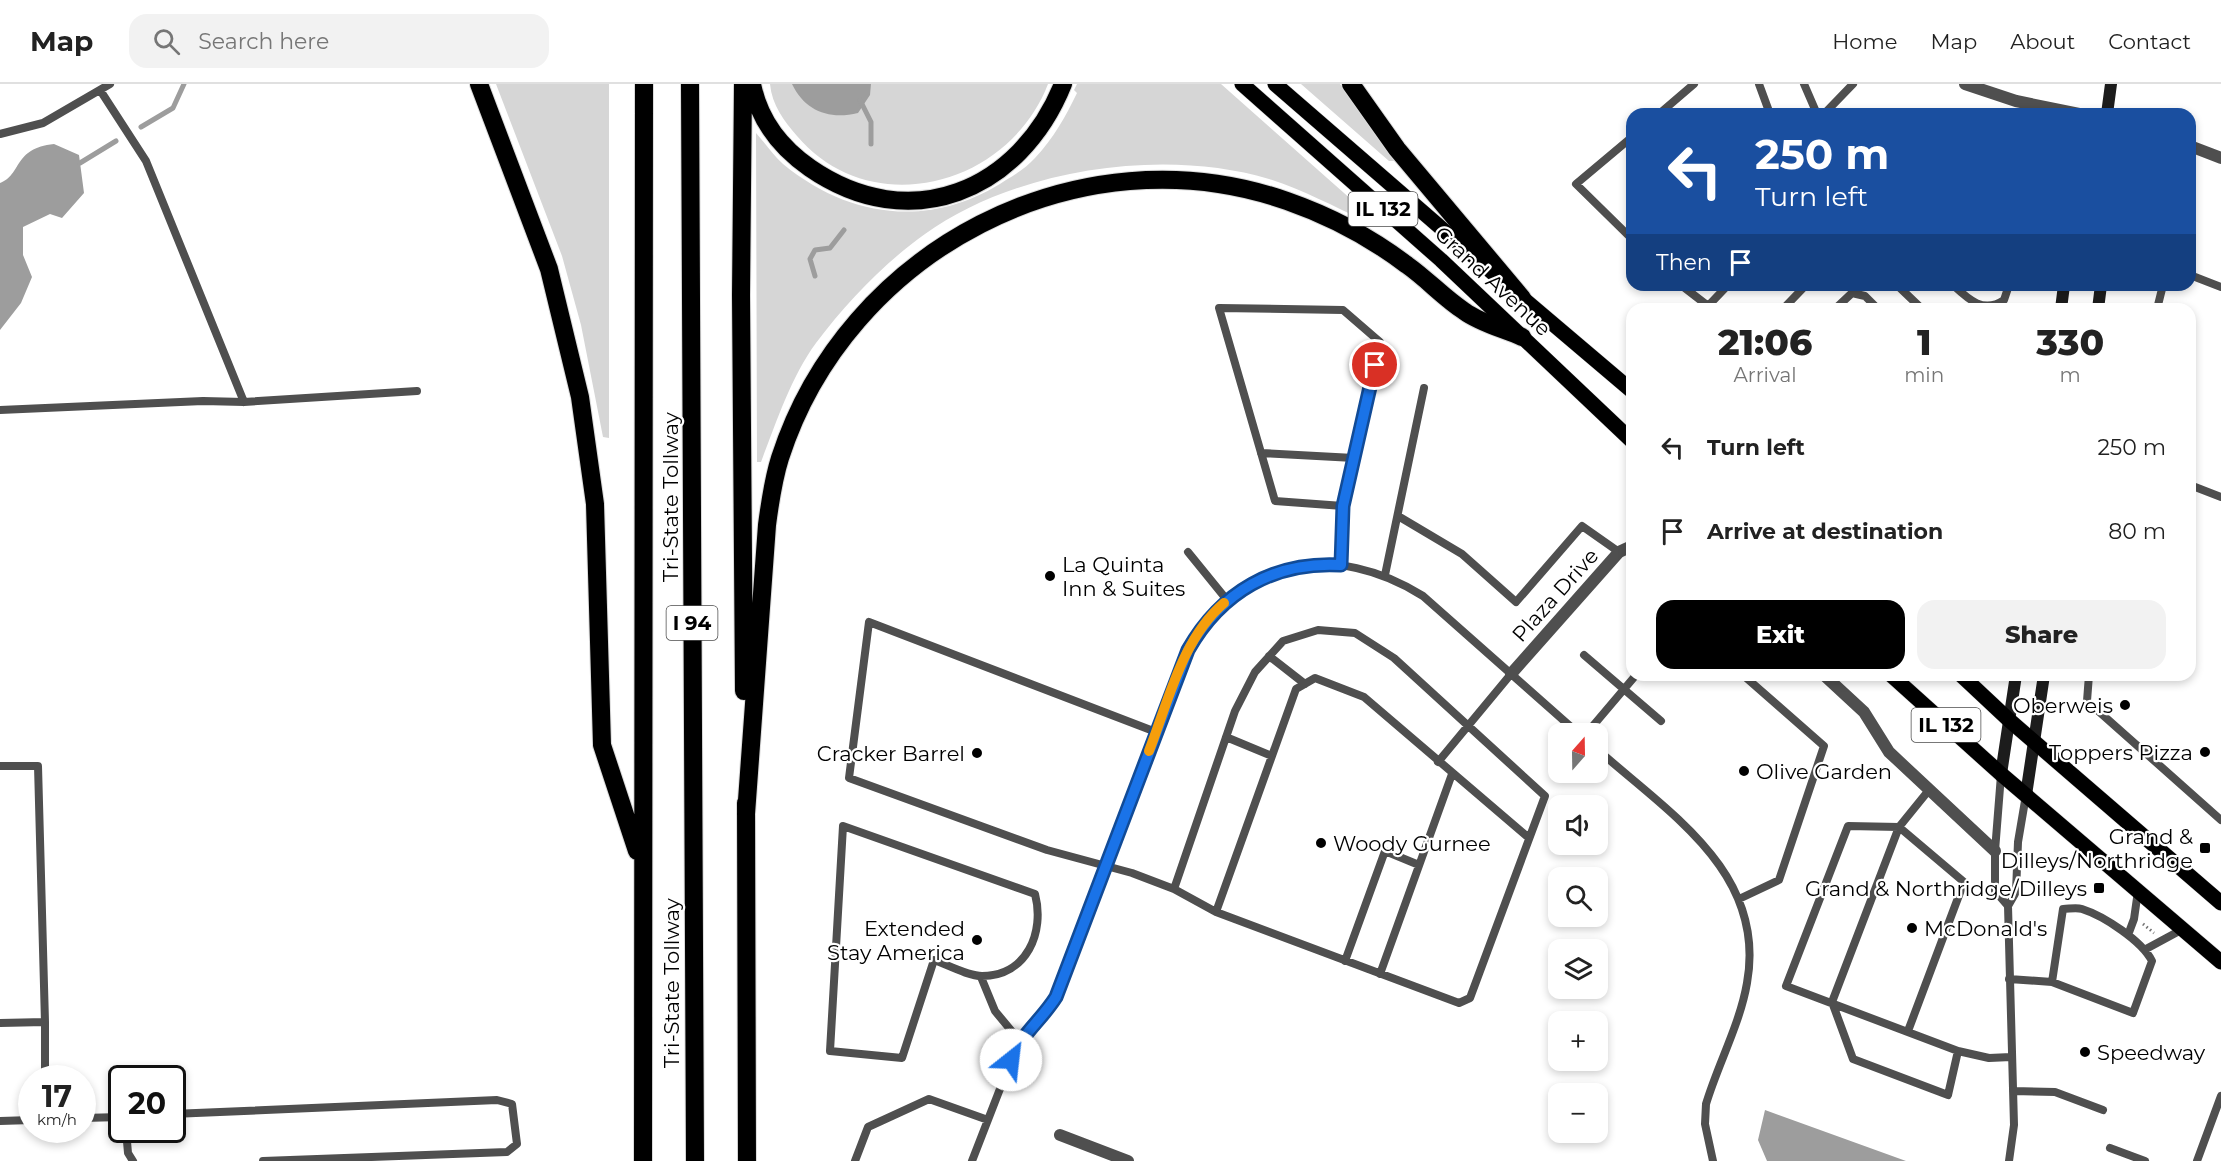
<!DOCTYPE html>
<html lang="en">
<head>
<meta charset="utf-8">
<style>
  body { margin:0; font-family:Montserrat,sans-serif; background:#f2f2f2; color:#222; height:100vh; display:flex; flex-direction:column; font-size:22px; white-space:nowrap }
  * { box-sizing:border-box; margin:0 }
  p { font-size:20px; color:#767676 }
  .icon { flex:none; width:33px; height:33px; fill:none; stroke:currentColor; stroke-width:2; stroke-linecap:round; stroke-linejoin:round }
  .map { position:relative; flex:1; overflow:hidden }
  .drawer { position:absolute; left:1626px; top:219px; width:570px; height:378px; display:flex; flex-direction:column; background:#fff; border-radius:18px; box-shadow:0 3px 9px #0003 }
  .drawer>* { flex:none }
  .banner { position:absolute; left:1626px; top:24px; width:570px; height:183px; border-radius:18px; box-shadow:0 3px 9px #0003; background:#1a4fa0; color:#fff; overflow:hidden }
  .needle { width:39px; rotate:20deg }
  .fabs { position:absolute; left:1548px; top:639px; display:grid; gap:12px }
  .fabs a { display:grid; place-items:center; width:60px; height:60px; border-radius:12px; background:#fff; box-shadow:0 3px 9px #0003; font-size:30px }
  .speed { position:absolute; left:18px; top:981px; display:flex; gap:12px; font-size:30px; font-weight:700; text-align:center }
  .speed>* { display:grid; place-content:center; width:78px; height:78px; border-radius:50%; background:#fff; box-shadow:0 3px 9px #0003; line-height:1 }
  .speed small { font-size:15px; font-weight:400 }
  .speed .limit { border:3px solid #111; border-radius:9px; background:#fff; color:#111 }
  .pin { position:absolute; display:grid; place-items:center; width:51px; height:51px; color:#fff; margin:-26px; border:3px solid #fff; border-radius:50%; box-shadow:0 2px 6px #0007 }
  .me { position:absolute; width:66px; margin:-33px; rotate:29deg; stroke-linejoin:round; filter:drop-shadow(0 0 4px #0008) }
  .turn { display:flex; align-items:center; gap:21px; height:126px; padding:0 30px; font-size:27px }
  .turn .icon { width:78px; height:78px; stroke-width:2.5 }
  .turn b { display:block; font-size:42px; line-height:51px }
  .then { display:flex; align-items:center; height:57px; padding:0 30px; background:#0003; gap:12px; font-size:22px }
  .eta { display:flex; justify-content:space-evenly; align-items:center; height:102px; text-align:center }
  .eta b { font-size:36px; font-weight:800; line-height:42px }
  .primary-button { display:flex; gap:12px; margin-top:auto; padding:12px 30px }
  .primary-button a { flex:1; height:69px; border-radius:18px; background:#000; color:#fff; font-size:24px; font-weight:800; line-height:69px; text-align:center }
  .primary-button a+a { background:#f2f2f2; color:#222 }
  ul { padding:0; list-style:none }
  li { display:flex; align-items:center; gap:18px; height:84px; padding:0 30px }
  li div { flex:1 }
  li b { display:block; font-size:22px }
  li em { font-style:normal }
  header { display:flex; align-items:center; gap:36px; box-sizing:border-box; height:84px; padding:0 30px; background:#fff; border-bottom:2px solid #e0e0e0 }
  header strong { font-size:28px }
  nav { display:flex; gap:33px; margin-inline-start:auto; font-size:21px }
  .search { width:420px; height:54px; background:#f2f2f2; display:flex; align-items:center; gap:15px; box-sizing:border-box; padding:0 21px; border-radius:18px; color:#767676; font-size:22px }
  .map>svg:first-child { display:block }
  .green { fill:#d6d6d6 }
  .water { fill:#9d9d9d }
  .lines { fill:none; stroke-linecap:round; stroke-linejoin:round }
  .stream { stroke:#9d9d9d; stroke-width:5 }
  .primary-casing { stroke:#dbdbdb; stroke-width:16 }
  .highway-casing { stroke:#dbdbdb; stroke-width:20 }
  .path { stroke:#717171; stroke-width:3; stroke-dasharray:1.5 3; stroke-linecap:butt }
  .lane { stroke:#4f4f4f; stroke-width:8 }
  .street { stroke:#4f4f4f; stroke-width:12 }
  .secondary { stroke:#1c1c1c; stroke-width:12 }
  .primary { stroke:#000; stroke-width:15 }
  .highway { stroke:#000; stroke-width:18 }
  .route-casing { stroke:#114b97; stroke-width:15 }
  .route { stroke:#1a73e8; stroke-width:10 }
  .slow { stroke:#f59e0b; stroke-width:10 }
  .poi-dot { fill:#000; stroke:#fff; stroke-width:2 }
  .labels { text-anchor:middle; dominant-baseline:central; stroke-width:4.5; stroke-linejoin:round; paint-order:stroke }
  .shield { fill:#fff; stroke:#4c4c4c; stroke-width:1.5 }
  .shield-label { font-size:20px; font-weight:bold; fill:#000 }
  .street-label { font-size:21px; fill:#000; stroke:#fff }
  .poi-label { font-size:21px; fill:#000; stroke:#fff; text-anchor:end }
</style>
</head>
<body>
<header>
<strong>Map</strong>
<div class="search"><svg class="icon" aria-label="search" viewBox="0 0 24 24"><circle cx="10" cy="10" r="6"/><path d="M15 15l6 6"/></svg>Search here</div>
<nav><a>Home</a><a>Map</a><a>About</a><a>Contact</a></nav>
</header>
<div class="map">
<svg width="2221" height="1077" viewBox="0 0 2221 1077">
  <rect width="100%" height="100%" fill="#fff"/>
  <!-- green -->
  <path class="green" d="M496,0H609V354L603,353L581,241L562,172Z
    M770,0H1048C1009,102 871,139 797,52C784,37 772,21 770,0Z
    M1077,0H1221L1370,132L1365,137C1333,122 1303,106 1269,95C1163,63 1015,85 925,150C883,180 847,218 816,259C791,293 776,339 761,378H757L756,49C765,59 773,71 783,80C850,135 932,145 1006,96C1016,90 1027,83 1035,74C1053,55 1066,32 1077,9L1074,6Z
    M1301,0H1340L1395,72L1396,77H1389Z"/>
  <!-- water -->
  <path class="water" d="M792,0H871L870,11L858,29C829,36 805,27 792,0Z
    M54,60L79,71L84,109L62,134L50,130L23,143V171L32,193L21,219L0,246V99C22,91 13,64 54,60Z
    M1765,1026L1906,1077H1767L1758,1056Z"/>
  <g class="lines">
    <!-- stream -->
    <path class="stream" d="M860,16L871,38V60
      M141,43L173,24L184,0
      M80,79L116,57
      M815,192L810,175L815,166L830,164L844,146"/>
    <defs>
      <path id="primary" d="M1242,0L1441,176L1632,357
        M1275,0L1493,189
        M1513,206L1632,307
        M1891,591L2001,690L2221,878
        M1961,591L2009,636L2221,819"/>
      <path id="highway" d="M479,0L549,185L580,313L595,420L602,661L637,767
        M690,0L695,1077
        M743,0L741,211L744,607
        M752,0C759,36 781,64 810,84C910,153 1020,107 1063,0
        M1351,0L1397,65L1522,214
        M746,719L747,1077
        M746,730L767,441C770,418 773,396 780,374C847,166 1079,44 1287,117C1330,132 1370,153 1407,181C1427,195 1444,214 1464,227C1480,239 1504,245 1522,253
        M643,1077L644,0"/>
    </defs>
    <!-- primary casing -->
    <use href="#primary" class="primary-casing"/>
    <!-- highway casing -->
    <use href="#highway" class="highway-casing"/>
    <!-- path -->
    <path class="path" d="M2143,840L2154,849"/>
    <!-- lane -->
    <path class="lane" d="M1759,0L1770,30
      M1804,0L1817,30
      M100,6L146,77L244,318
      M1659,30L1694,0
      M1824,30L1853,0
      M0,50L43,39L110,0
      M1632,53L1576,100L1632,155
      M2190,191L2221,203
      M1681,201L1712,225
      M1897,201L1922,225
      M1953,201C1968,215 1983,230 2004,216L2009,201
      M1708,222L1728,201
      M1783,225L1806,201
      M1835,225L1852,209L1865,212L1878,225
      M2157,225L2163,201
      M0,326L203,317L244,318L417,307
      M1261,369L1354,374
      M2190,401L2221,413
      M1398,432L1462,470L1516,518L1582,442L1619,468
      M1188,468L1227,516
      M1341,481L1343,422L1380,258L1343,226L1219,224L1275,417L1343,422
      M1385,491L1424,304
      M1584,571L1661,637
      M1269,572L1305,600
      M2089,591L2087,617L2221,736
      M1156,648L869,538L849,694L1047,766L1132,789L1174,805L1216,828L1459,919L1470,914L1545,712L1394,574L1355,549L1318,546L1283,557L1255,588L1235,627L1174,805
      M1586,650L1636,591
      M1226,653L1272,672
      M1598,666C1669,729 1767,789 1747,899C1740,940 1718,980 1706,1020L1705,1040L1713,1077
      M1438,678L1511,590
      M0,682H38L45,938L0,939
      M2001,691L1995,767V807L2008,822
      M1929,706L1899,743L1832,918L1853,975L1948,1011L1958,967
      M843,742L1035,810C1045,848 1027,892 982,892C968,892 948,881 934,876L902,974L830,967Z
      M1739,815L1779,796L1824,662L1743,591
      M1216,828L1296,605L1315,594L1364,613L1529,754
      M2128,851L2134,835L2138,807
      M2146,865L2183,845
      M1345,877L1385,767L1419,781
      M1380,890L1452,690
      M981,893L995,927L1019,956
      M2009,895L2052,898L2133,929L2152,877C2142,857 2104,832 2082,825C2076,823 2069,825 2063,825L2052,898
      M45,938V984
      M1908,947L1964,798L1899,743L1848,742L1786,902L1958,967L1989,974L2011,973
      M2013,1007L2055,1008L2103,1026
      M172,1030L497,1016L512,1020L517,1060L507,1068L263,1077
      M82,1034L122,1033
      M0,1037L32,1036
      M126,1046L128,1069L133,1077
      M2110,1064L2145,1077
      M855,1077L868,1043L929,1015L988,1036
      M972,1077L1019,956L1043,934L1056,913L1188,565C1241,473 1335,457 1423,512L1579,650
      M2009,1077L2014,1041L2008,822L2016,808L2018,758L2026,711
      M2197,1077L2221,1012"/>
    <!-- street -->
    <path class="street" d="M1965,0L2016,17L2079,30
      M2190,62L2221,74
      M1511,590L1619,468L1632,462
      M1824,591L1864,628L1889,668L1995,767
      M1060,1051L1128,1077"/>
    <!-- secondary -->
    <path class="secondary" d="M2107,30L2111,0
      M2061,225L2064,201
      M2098,225L2101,201
      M2001,690L2016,591
      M2026,711L2044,591"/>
    <!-- primary -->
    <use href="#primary" class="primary"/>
    <!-- highway -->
    <use href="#highway" class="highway"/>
  </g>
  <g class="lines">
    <defs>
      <path id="route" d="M1011,976C1022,949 1040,938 1056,913L1188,566C1221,508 1274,477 1341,481L1343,422L1375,281"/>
    </defs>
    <!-- route casing -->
    <use href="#route" class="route-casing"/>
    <!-- route -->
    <use href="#route" class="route"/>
    <!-- slow -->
    <path class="slow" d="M1149,667C1169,616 1182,555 1224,519"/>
  </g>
  <!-- markers -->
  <g class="poi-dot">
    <circle cx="1050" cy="492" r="6"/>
    <circle cx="2125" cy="621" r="6"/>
    <circle cx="2205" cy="668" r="6"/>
    <circle cx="977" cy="669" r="6"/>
    <circle cx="1744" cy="687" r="6"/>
    <circle cx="1321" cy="759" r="6"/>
    <rect x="2199" y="758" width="12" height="12" rx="3"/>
    <rect x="2093" y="798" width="12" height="12" rx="3"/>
    <circle cx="1912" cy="844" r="6"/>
    <circle cx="977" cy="856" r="6"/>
    <circle cx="2085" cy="968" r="6"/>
  </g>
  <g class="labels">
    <!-- shield labels -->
    <g class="shield">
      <rect x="1348.5" y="108" width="69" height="34" rx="4.5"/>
      <rect x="666.5" y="522" width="51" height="34" rx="4.5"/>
      <rect x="1911.5" y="624" width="69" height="34" rx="4.5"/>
    </g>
    <g class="shield-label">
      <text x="1383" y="125">IL 132</text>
      <text x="692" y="539">I 94</text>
      <text x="1946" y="641">IL 132</text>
    </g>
    <!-- street labels -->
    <g class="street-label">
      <text transform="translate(1493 197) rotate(43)">Grand Avenue</text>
      <text transform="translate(670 413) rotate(-90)">Tri-State Tollway</text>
      <text transform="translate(1555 511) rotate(-48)">Plaza Drive</text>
      <text transform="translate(671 899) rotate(-90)">Tri-State Tollway</text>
    </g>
    <!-- poi labels -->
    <g class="poi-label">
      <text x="1062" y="480" text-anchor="start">La Quinta<tspan x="1062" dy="24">Inn &amp; Suites</tspan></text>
      <text x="2113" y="621">Oberweis</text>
      <text x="2193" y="668">Toppers Pizza</text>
      <text x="965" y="669">Cracker Barrel</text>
      <text x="1756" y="687" text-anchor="start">Olive Garden</text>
      <text x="2193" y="752">Grand &amp;<tspan x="2193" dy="24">Dilleys/Northridge</tspan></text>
      <text x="1333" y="759" text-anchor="start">Woody Gurnee</text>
      <text x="2087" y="804">Grand &amp; Northridge/Dilleys</text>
      <text x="965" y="844">Extended<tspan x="965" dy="24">Stay America</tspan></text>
      <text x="1924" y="844" text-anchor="start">McDonald's</text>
      <text x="2097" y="968" text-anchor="start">Speedway</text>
    </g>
  </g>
</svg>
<div class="fabs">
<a><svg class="needle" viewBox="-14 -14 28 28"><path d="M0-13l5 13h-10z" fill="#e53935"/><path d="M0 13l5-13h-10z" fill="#767676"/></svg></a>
<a><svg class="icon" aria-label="sound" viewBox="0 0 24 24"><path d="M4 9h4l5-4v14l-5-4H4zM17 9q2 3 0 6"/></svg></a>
<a><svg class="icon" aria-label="search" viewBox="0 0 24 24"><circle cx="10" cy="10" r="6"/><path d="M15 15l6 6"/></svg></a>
<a><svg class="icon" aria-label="layers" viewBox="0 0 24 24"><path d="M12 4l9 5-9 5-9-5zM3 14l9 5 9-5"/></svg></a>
<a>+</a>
<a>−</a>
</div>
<div class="speed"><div>17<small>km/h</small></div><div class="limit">20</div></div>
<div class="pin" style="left:1375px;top:281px;background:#d93025"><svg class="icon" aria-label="arrive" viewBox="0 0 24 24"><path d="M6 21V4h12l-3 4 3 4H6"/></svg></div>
<svg class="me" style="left:1011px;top:976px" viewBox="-20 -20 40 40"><circle r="19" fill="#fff"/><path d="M0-13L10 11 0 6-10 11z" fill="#1a73e8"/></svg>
<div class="banner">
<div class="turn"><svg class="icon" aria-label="left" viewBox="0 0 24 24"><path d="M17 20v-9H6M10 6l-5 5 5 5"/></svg><div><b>250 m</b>Turn left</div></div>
<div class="then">Then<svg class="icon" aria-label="arrive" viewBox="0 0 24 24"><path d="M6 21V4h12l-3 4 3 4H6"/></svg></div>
</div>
<section class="drawer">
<div class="eta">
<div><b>21:06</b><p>Arrival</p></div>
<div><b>1</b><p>min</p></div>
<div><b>330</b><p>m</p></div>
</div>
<ul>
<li><svg class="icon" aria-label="left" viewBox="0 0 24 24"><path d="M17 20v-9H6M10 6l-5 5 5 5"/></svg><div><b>Turn left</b></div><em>250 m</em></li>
<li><svg class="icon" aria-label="arrive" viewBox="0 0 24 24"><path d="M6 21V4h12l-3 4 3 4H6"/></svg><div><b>Arrive at destination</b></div><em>80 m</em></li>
</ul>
<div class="primary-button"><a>Exit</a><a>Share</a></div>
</section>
</div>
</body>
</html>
